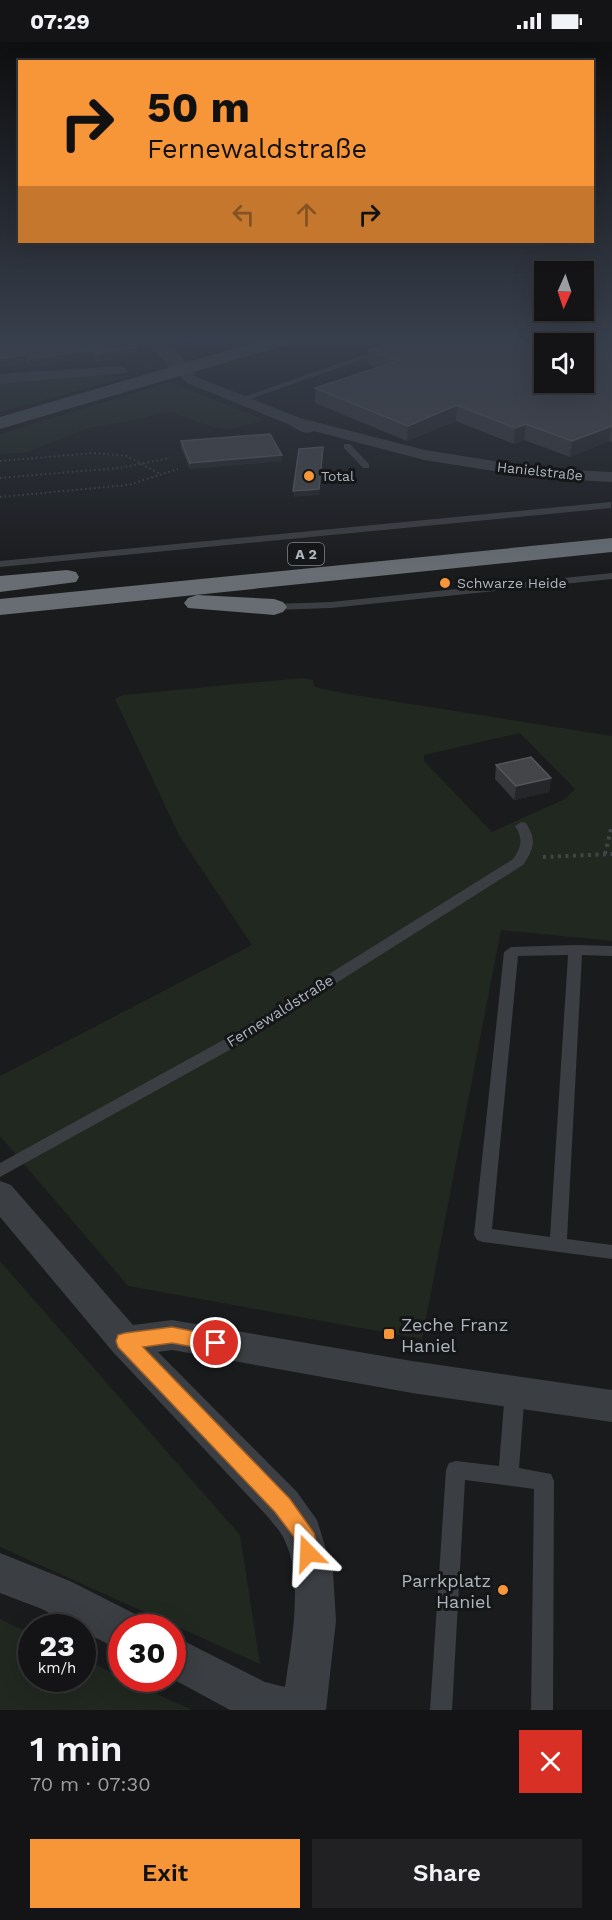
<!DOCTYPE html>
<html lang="en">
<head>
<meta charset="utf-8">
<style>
  body { margin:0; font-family:"Work Sans",sans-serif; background:#212123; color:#f1f3f6; height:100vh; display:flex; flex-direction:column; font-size:22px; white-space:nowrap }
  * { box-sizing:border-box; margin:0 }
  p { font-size:20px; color:#9d9ea1 }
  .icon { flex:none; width:33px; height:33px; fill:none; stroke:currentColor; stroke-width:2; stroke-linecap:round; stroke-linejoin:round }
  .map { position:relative; height:1668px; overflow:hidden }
  .side { display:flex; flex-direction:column; background:#141416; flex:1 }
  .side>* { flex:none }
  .hud { position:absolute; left:18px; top:18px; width:576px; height:183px; border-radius:0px; box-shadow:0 6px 24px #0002,0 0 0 2px #333335; background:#f79539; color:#111; overflow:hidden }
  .needle { width:39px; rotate:183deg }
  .buttons { position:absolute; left:534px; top:219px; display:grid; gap:12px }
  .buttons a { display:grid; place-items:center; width:60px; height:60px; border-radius:0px; background:#141416; box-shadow:0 6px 24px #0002,0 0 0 2px #333335; font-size:30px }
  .speed { position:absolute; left:18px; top:1572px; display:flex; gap:12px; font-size:30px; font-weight:700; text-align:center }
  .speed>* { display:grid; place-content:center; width:78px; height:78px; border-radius:50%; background:#141416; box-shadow:0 6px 24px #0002,0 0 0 2px #333335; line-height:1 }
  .speed small { font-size:15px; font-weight:400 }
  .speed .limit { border:9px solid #d22; background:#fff; color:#111 }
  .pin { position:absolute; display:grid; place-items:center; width:51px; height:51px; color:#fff; margin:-26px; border:3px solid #fff; border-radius:50%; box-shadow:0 2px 6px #0007 }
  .me { position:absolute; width:66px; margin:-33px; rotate:339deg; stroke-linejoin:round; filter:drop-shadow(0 0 4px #0008) }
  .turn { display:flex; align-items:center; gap:21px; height:126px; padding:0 30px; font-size:27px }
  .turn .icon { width:78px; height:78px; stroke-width:2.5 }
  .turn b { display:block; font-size:42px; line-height:51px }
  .lanes { display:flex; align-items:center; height:57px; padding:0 30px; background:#0003; justify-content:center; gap:30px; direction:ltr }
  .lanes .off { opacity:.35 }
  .round { display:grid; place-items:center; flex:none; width:63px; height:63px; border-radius:0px; background:#212123 }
  .headline { display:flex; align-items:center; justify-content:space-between; height:102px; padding:0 30px }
  h1 { font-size:36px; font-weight:600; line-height:45px }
  .primary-button { display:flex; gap:12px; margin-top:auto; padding:12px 30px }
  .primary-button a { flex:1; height:69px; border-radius:0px; background:#f79539; color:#111; font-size:24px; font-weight:600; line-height:69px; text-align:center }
  .primary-button a+a { background:#212123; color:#f1f3f6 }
  .status { display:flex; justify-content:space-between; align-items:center; height:42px; padding:0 30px; background:#141416; direction:ltr }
  .status svg { height:16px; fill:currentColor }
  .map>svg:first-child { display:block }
  .green { fill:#202820; fill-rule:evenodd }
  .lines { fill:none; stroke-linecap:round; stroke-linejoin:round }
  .path-far1 { stroke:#414549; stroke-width:2; stroke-dasharray:1.5 3; stroke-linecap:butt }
  .path { stroke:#414549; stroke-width:4; stroke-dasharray:3 4.5; stroke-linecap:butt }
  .service { fill:#3b3e42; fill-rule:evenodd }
  .minor { fill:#3b3e42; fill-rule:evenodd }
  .tertiary { fill:#3b3e42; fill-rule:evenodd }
  .secondary { fill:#494d52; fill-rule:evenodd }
  .motorway { fill:#676d73; fill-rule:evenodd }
  .wall { fill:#36373b }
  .shaded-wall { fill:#252629 }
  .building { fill:#434549; stroke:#53565b; stroke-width:1.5; fill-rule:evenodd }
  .route { fill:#f79539; stroke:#a16125; stroke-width:1.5 }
  .poi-dot { fill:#f79539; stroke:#151618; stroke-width:2 }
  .labels { text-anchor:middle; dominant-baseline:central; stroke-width:6; stroke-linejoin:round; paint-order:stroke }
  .far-street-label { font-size:14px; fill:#adb5bd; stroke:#151618 }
  .far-poi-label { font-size:14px; fill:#adb5bd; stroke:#151618; text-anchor:start }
  .shield { fill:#151618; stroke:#7f858c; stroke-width:1.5 }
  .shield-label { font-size:14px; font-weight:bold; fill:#adb5bd }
  .street-label { font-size:15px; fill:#adb5bd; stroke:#151618 }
  .near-poi-label { font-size:18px; fill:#adb5bd; stroke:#151618; text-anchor:start }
</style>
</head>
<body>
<div class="status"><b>07:29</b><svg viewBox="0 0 49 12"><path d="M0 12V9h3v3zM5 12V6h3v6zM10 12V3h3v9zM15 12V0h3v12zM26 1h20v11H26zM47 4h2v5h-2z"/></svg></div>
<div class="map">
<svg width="612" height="1668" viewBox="0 0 612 1668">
  <rect width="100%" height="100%" fill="#1a1b1d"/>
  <!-- green -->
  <path class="green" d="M151,320L155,325L147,330L0,370V339C31,337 63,334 94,333C112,332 127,337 145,329L142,322Z
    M169,340L265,378L232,387L214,386L172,370L158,371L141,377L85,387L28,410L0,412V392Z
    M302,636L313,638L314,644L319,646L348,652L612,694V899L501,888L422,1297L128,1244L0,1094V1034L252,903L179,793L115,657L123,653ZM520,691L575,747L565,757L492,790L424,719V713Z
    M0,1219L240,1493L260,1622L0,1505Z
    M0,1577L31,1592L32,1636H82L83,1616L122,1636L192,1668H0Z"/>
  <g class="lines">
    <!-- path-far1 -->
    <path class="path-far1" d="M0,419L94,411L127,414L160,432
      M0,436L119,426L170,416
      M0,455L128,443L178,427"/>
    <!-- path -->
    <path class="path" d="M605,812L612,783
      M543,815L612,812"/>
    <!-- service -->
    <path class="service" d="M409,297H420L242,360L235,358Z
      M344,402H350L369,422V426H363L344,406Z
      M611,460V466L0,525V519Z
      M612,531V537L331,566L274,568L269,565L274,562L331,560Z
      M521,780L526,781C537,798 534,807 523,823L235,1005L0,1135V1121L225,997L513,817C522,805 523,796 515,784Z
      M575,903L612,904V914L582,913L567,1197L612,1203V1217L483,1200L477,1198L474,1193L504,910L511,905ZM568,913L550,1195L492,1187L518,914Z
      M515,1341L522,1343L525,1349L519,1426L551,1432L554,1439L553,1668H531L534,1447L465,1438L452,1668H430L446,1428L449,1421L456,1419L499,1424L505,1349L508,1343Z"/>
    <!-- minor -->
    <path class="minor" d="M121,324L128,328L126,331L0,342V332Z
      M181,324L186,325L197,335L300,376L425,408L538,426L612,430V440L538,436L424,418L314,389C305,394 297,387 288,382L187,341L174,328Z
      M0,1139L11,1143L133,1283L172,1278L412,1319L612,1348V1380L412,1351L172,1308L158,1310L297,1450L317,1478L333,1530L336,1579L326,1668H230L171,1636L172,1593L265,1640L285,1645C291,1602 304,1540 285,1499C282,1491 274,1483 269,1476L113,1310L0,1175Z
      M0,1511L70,1539L137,1573L142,1586H122V1609L82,1589V1586H76L42,1567L0,1551Z"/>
    <!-- tertiary -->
    <path class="tertiary" d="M138,297H159L178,310L191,328L188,332H174L164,318Z"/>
    <!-- secondary -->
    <path class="secondary" d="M266,297H295L292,301L0,387V375Z"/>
    <!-- motorway -->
    <path class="motorway" d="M612,496V510L0,573V557Z
      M67,528L76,530L79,535L76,540L0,550V534Z
      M197,553L274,557L283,560L287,565L283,570L274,573L188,566L184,561L188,556Z"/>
  </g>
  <!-- wall -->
  <path class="wall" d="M0,297L139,313L97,320L93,316L30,325Z
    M179,297H198L187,300Z
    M612,297V400L609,399L570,415L524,398L514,402L456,379L407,399L315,361V346L376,326L368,322V308Z
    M181,399L282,419L190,427L181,405Z
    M496,723L551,736L549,750L514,758L495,737Z"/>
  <!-- shaded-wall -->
  <path class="shaded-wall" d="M187,297H198L187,300Z
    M138,305L139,313L97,320L96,312Z
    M92,308L93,316L30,325L29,317Z
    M26,313L27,321L0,325V317Z
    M457,363L456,379L407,399L408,384Z
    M526,382L524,398L514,402L515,386Z
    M611,384L609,399L570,415L572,399Z
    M323,411L319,453L294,455L293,449Z
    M282,413V419L190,427V421Z
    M551,736L549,750L514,758L516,744Z"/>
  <!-- building -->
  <path class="building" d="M0,297H129L138,305L96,312L92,308L29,317L26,313L0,317Z
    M402,297H612V384L572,399L526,382L515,386L457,363L408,384L315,346L398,319L368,308ZM544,302H584V340H544Z
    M270,392L282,413L190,421L181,399Z
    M323,405L319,447L293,449L299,407Z
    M531,715L551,736L516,744L496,723Z"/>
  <!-- sky -->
  <linearGradient id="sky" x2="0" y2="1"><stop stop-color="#0e0f10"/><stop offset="0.56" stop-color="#383f4c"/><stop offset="1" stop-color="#383f4c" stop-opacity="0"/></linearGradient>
  <rect width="612" height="530" fill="url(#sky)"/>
  <!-- route -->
  <path class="route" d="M172,1285L222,1295L225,1301L222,1307L216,1309L172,1301L143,1305L290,1457L314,1491L319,1511L316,1518L308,1521L301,1518L294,1495L275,1470L118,1305L116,1299L118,1293L125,1291Z"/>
  <!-- markers -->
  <g class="poi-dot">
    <circle cx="309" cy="434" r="6"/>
    <circle cx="445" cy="541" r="6"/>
    <rect x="383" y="1286" width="12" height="12" rx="3"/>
    <circle cx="503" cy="1548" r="6"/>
  </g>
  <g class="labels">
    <!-- far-street labels -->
    <g class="far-street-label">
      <text transform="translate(540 429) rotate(6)">Hanielstraße</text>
    </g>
    <!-- far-poi labels -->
    <g class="far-poi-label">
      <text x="321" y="434">Total</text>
      <text x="457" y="541">Schwarze Heide</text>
    </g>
    <!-- shield labels -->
    <rect class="shield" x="288" y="501" width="36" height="22" rx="4.5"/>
    <g class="shield-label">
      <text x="306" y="512">A 2</text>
    </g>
    <!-- street labels -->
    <g class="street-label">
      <text transform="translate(280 969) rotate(-32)">Fernewaldstraße</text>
    </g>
    <!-- near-poi labels -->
    <g class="near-poi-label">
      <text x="401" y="1282">Zeche Franz<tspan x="401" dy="21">Haniel</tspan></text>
      <text x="491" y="1538" text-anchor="end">Parrkplatz<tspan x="491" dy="21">Haniel</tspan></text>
    </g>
  </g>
</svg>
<div class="buttons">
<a><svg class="needle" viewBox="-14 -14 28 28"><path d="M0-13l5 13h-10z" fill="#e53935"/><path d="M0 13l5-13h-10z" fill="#9d9ea1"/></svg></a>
<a><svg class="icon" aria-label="sound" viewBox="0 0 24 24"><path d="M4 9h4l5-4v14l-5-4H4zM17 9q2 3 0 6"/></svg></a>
</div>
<div class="speed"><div>23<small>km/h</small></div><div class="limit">30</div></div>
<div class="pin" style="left:216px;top:1301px;background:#d93025"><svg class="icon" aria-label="arrive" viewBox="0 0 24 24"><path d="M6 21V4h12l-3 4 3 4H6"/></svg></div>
<svg class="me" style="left:308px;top:1511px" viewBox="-20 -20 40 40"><path d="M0-17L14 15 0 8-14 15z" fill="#f79539" stroke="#fff" stroke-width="4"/></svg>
<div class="hud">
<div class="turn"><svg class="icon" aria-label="right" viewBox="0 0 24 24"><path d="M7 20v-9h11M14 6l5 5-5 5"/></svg><div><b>50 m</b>Fernewaldstraße</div></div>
<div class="lanes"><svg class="icon off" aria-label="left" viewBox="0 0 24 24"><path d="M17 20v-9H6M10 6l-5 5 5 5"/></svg><svg class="icon off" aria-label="ahead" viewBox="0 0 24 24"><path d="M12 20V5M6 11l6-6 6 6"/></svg><svg class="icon" aria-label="right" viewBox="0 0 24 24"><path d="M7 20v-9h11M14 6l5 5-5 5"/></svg></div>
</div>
</div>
<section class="side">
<div class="headline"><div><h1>1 min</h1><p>70 m · 07:30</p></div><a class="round" style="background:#d93025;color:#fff"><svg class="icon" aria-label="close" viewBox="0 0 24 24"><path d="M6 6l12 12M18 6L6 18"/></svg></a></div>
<div class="primary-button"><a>Exit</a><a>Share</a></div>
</section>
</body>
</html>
